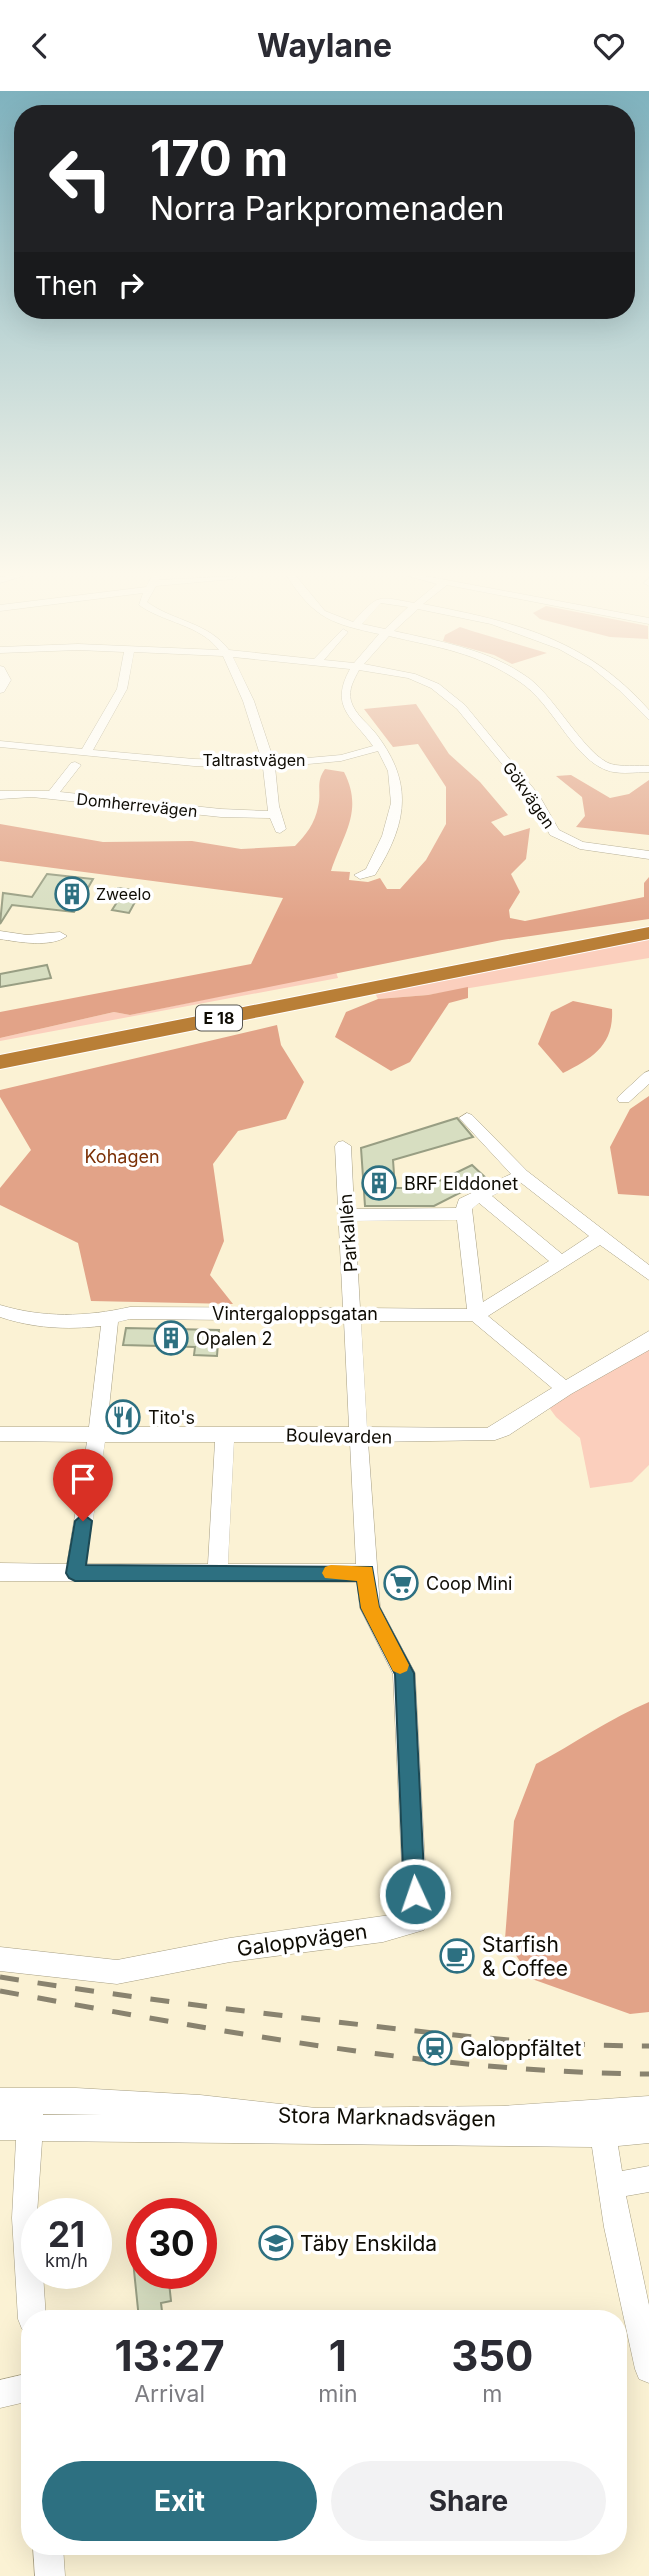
<!DOCTYPE html>
<html lang="en">
<head>
<meta charset="utf-8">
<style>
  body { margin:0; font-family:Inter,sans-serif; background:#f2f2f3; color:#2b2b33; height:100vh; display:flex; flex-direction:column; font-size:26px; white-space:nowrap }
  * { box-sizing:border-box; margin:0 }
  p { font-size:23px; color:#7c7c81 }
  .icon { flex:none; width:38px; height:38px; fill:none; stroke:currentColor; stroke-width:2; stroke-linecap:round; stroke-linejoin:round }
  .map { position:relative; flex:1; overflow:hidden }
  .details { position:absolute; left:21px; top:2219px; width:606px; height:245px; display:flex; flex-direction:column; background:#fff; border-radius:28px; box-shadow:0 7px 28px #0002 }
  .details>* { flex:none }
  .guide { position:absolute; left:14px; top:14px; width:621px; height:214px; border-radius:28px; box-shadow:0 7px 28px #0002; background:#202124; color:#fff; overflow:hidden }
  .speed { position:absolute; left:21px; top:2107px; display:flex; gap:14px; font-size:35px; font-weight:700; text-align:center }
  .speed>* { display:grid; place-content:center; width:91px; height:91px; border-radius:50%; background:#fff; box-shadow:0 7px 28px #0002; line-height:1 }
  .speed small { font-size:18px; font-weight:400 }
  .speed .limit { border:10px solid #d22; background:#fff; color:#111 }
  .pin { position:absolute; display:grid; place-items:center; width:60px; height:60px; color:#fff; margin:-72px -30px; border-radius:50% 50% 50% 0; rotate:-45deg; box-shadow:0 0 7px #0007 }
  .pin .icon { rotate:45deg }
  .me { position:absolute; width:77px; margin:-38px; rotate:357deg; stroke-linejoin:round; filter:drop-shadow(0 0 5px #0008) }
  .turn { display:flex; align-items:center; gap:24px; height:147px; padding:0 21px; font-size:32px }
  .turn .icon { width:91px; height:91px; stroke-width:2.5 }
  .turn b { display:block; font-size:49px; line-height:60px }
  .then { display:flex; align-items:center; height:66px; padding:0 21px; background:#0003; gap:14px; font-size:26px }
  .eta { display:flex; justify-content:space-evenly; align-items:center; height:119px; text-align:center }
  .eta b { font-size:42px; font-weight:700; line-height:49px }
  .action { display:flex; gap:14px; margin-top:auto; padding:14px 21px }
  .action a { flex:1; height:80px; border-radius:42px; background:#2d7081; color:#fff; font-size:28px; font-weight:700; line-height:80px; text-align:center }
  .action a+a { background:#f2f2f3; color:#2b2b33 }
  header { display:flex; justify-content:space-between; align-items:center; height:91px; padding:0 21px; background:#fff; font-size:32px; font-weight:700 }
  .map>svg:first-child { display:block }
  .green { fill:#fbcfbd }
  .forest { fill:#e2a388 }
  .building { fill:#d7dec1; stroke:#989e83; stroke-width:2 }
  .lines { fill:none; stroke-linecap:round; stroke-linejoin:round }
  .minor-casing { stroke:#a79f83; stroke-width:1 }
  .highway-casing { stroke:#fff; stroke-width:2 }
  .minor { fill:#fff; fill-rule:evenodd }
  .highway { fill:#b97f37; fill-rule:evenodd }
  .rail { stroke:#89836f; stroke-width:5; stroke-dasharray:19 19; stroke-linecap:butt }
  .route { fill:#2d7081; stroke:#1d4954; stroke-width:2 }
  .slow { fill:#f59e0b }
  .labels { text-anchor:middle; dominant-baseline:central; stroke-width:7; stroke-linejoin:round; paint-order:stroke }
  .far-street-label { font-size:16px; fill:#0f0c04; stroke:#fff }
  .far-poi-label { font-size:16px; fill:#0f0c04; stroke:#fff; text-anchor:start }
  .shield { fill:#fff; stroke:#57554f; stroke-width:2 }
  .shield-label { font-size:16px; font-weight:bold; fill:#0f0c04 }
  .park-label { font-size:18px; fill:#7b3006; stroke:#fff }
  .poi-label { font-size:18px; fill:#0f0c04; stroke:#fff; text-anchor:start }
  .street-label { font-size:18px; fill:#0f0c04; stroke:#fff }
  .near-street-label { font-size:21px; fill:#0f0c04; stroke:#fff }
  .near-poi-label { font-size:21px; fill:#0f0c04; stroke:#fff; text-anchor:start }
</style>
</head>
<body>
<header><svg class="icon" aria-label="back" viewBox="0 0 24 24"><path d="M15 5l-7 7 7 7"/></svg>Waylane<svg class="icon" aria-label="heart" viewBox="0 0 24 24"><path d="M12 20l-8-8c-3-5 5-10 8-4 3-6 11-1 8 4z"/></svg></header>
<div class="map">
<svg width="649" height="2485" viewBox="0 0 649 2485">
  <rect width="100%" height="100%" fill="#fbf2d4"/>
  <!-- green -->
  <path class="green" d="M649,846V867L428,904L378,908L374,900Z
    M336,881L338,887L0,950V947L114,921L130,924Z
    M649,1258V1374L632,1391L590,1397L580,1347L556,1326L545,1311Z"/>
  <!-- forest -->
  <path class="forest" d="M546,515L648,535V548L610,546L540,528L533,522Z
    M460,536L472,540L547,562L512,573L494,564L443,550L445,544Z
    M416,613L449,663L480,691L508,724L491,731L504,745L530,737L526,768L511,783L520,801L509,819L510,827L525,830L644,806V792L649,786V828L502,849L130,924L114,921L0,947V921L251,873L283,807L0,770V733L103,751L192,750L241,758L295,755C306,744 315,732 318,716C322,700 315,692 325,678L344,681C364,720 343,743 331,780L350,781L349,789L368,791L380,787L387,798H400L426,769L446,733V696L418,653L393,656L364,618Z
    M571,684L610,707L629,703L649,689V744L576,736L585,725L582,706L556,685Z
    M468,896V907L449,912L410,971L391,980L335,946L346,921L378,908L428,904Z
    M573,910L612,918C614,954 593,967 563,982L538,953L551,921Z
    M277,934L281,954L304,991L286,1028L238,1040L213,1073L224,1150L210,1184L233,1213L91,1210L78,1152L0,1114V1097L31,1059L0,1006V999Z
    M649,1005V1105L618,1103L610,1056L630,1018Z
    M649,1611V1921L630,1923L532,1888L505,1848L514,1730L536,1673C574,1653 610,1627 649,1611Z"/>
  <!-- building -->
  <path class="building" d="M47,783L93,788L74,821L12,814L0,833L3,802L32,806Z
    M118,797L141,800L129,822L112,819L119,808L112,807Z
    M47,874L51,887L0,896V883Z
    M457,1027L473,1046L393,1069L395,1097H425L472,1074L487,1088L434,1115H365L361,1057Z
    M126,1237L219,1239L217,1265L194,1264L195,1256L123,1254Z
    M142,2158V2182H168L171,2210L161,2212L163,2228H139L132,2160Z"/>
  <g class="lines">
    <defs>
      <path id="minor" d="M7,485H23L0,492V486Z
        M152,485H160L159,489L237,485L233,488L156,495L147,511C175,531 208,531 229,559L314,568L343,538L348,541L324,569L354,572L379,543C333,533 314,528 287,485H296L325,520L353,531C379,503 376,505 414,512L437,493L408,485H425L649,527V533L447,494L423,513C515,531 585,547 649,619V629L619,599L591,576L559,558L491,533L418,518L394,540C442,551 489,558 530,588C556,608 586,665 611,673C622,676 637,674 649,675V681C636,681 618,684 606,679C572,666 553,613 520,591C476,561 440,557 389,545L364,573L415,583L439,593L465,614L539,704L559,739L583,751L649,760V768L580,758L550,744L530,707L457,618L431,597L408,587L359,579C354,589 348,598 351,610C355,624 369,633 377,644C414,693 407,733 375,784L360,788L354,784L366,778L382,745L391,712L388,680L378,660L341,670L275,676L279,715L286,738L280,742L276,741L270,727L221,726L32,706L0,708V700H49L71,672L75,671L81,674L60,701L221,718L268,720L263,677L194,675L0,656V650L82,658L117,598L124,561L78,559L0,562V556L78,553L219,559C199,533 164,532 139,514L143,502L0,520V514L146,496ZM381,512L408,516L385,538L362,533ZM134,561L223,565L243,610L262,670L194,668L93,659L127,598ZM233,566L350,578C329,616 352,626 373,655L341,664L274,670L254,610Z
        M649,487V495L644,492Z
        M0,575L4,576L11,589L4,601L0,602Z
        M0,840L27,844L60,841L67,845C51,857 19,851 0,848Z
        M649,980V993L629,1011H619L617,1008L619,1005L644,982Z
        M467,1022L472,1024L527,1080L649,1174V1189L600,1154L488,1225L566,1289L649,1240V1259L571,1303L509,1344L495,1349L368,1351L380,1516L415,1582L428,1831L424,1839L383,1851L230,1871L117,1893L0,1880V1856L117,1869L230,1847L404,1822L393,1583L360,1517L357,1491L0,1490V1472L67,1473L87,1351L0,1350V1336H89L101,1235C66,1239 33,1237 0,1226V1214C43,1227 86,1226 130,1216L343,1217L335,1055L338,1051L343,1050L351,1055L354,1118L456,1117L459,1108L511,1083L462,1030L459,1027ZM520,1091L589,1145L562,1163L492,1105ZM479,1112L549,1170L483,1211L472,1118ZM457,1129L467,1218L360,1217L355,1130ZM130,1228L344,1230L349,1336H107L118,1231ZM361,1230H472L552,1297L487,1337L367,1336ZM105,1351H215L208,1473H86ZM234,1351H350L356,1473H228Z
        M0,1997H76L200,2004L316,2017L502,2015L649,2005V2052L618,2055L622,2080L649,2075V2101L626,2105L649,2214V2292L639,2288L635,2278L604,2136L592,2056L42,2050L37,2123V2182H43L46,2228H30V2241L22,2238L18,2228L12,2127L16,2049H0V2023H17H0ZM43,2023L102,2024H43Z
        M30,2282V2310L0,2317V2289Z
        M33,2455H63L65,2485H35Z"/>
      <path id="highway" d="M649,836V848L0,978V964Z"/>
    </defs>
    <!-- minor casing -->
    <use href="#minor" class="minor-casing"/>
    <!-- highway casing -->
    <use href="#highway" class="highway-casing"/>
    <!-- minor -->
    <use href="#minor" class="minor"/>
    <!-- highway -->
    <use href="#highway" class="highway"/>
    <!-- rail -->
    <path class="rail" d="M0,1886C107,1903 214,1917 321,1929C430,1942 539,1955 649,1955
      M0,1900C216,1939 429,1981 649,1983"/>
  </g>
  <!-- sky -->
  <linearGradient id="sky" x2="0" y2="1"><stop stop-color="#7fb2be"/><stop offset="0.58" stop-color="#fdf9ec"/><stop offset="1" stop-color="#fdf9ec" stop-opacity="0"/></linearGradient>
  <rect width="649" height="832" fill="url(#sky)"/>
  <!-- route -->
  <path class="route" d="M83,1423L92,1430L86,1474L372,1476L379,1516L414,1582L425,1803L422,1811L415,1814L407,1811L404,1803L395,1583L361,1517L357,1490H75L69,1487L66,1482L75,1430Z"/>
  <!-- slow -->
  <path class="slow" d="M331,1474L372,1476L379,1516L409,1574L407,1580L400,1583L393,1580L361,1517L357,1490L325,1487L322,1482L325,1476Z"/>
  <!-- icons -->
  <defs>
    <symbol id="building-ring" viewBox="-11 -11 22 22"><circle r="9.5" fill="#fff" stroke="#2d7081" stroke-width="1.5"/><path d="M-4-6H4V6H1V3H-1V6H-4ZM-2.5-4.3h1.7v1.8h-1.7ZM.8-4.3h1.7v1.8H.8ZM-2.5-1h1.7V.8h-1.7ZM.8-1h1.7V.8H.8Z" fill="#2d7081"/></symbol>
    <symbol id="restaurant-ring" viewBox="-11 -11 22 22"><circle r="9.5" fill="#fff" stroke="#2d7081" stroke-width="1.5"/><path d="M-5-6h1v4h1v-4h1v4h1v-4h1v5L-1.5 .5V6h-2V.5L-5-1ZM5-6V6H3V1.5H1.5Q1.5-4 5-6Z" fill="#2d7081"/></symbol>
    <symbol id="supermarket-ring" viewBox="-11 -11 22 22"><circle r="9.5" fill="#fff" stroke="#2d7081" stroke-width="1.5"/><path d="M-6-5.5h2.5l.6 2H6L4.5 2H-2.5L-4.4-4H-6ZM-1.5 3.2a1.3 1.3 0 1 0 .1 0ZM3 3.2a1.3 1.3 0 1 0 .1 0Z" fill="#2d7081"/></symbol>
    <symbol id="cafe-ring" viewBox="-11 -11 22 22"><circle r="9.5" fill="#fff" stroke="#2d7081" stroke-width="1.5"/><path d="M-5.5-4.5H6V0H3Q3 3.5 0 3.5H-2.5Q-5.5 3.5-5.5 0ZM3-3.2v2h1.7v-2ZM-6 4.5H4V6H-6Z" fill="#2d7081"/></symbol>
    <symbol id="station-ring" viewBox="-11 -11 22 22"><circle r="9.5" fill="#fff" stroke="#2d7081" stroke-width="1.5"/><path d="M-3-6H3Q5-6 5-4V2Q5 4 3 4L4.5 6H3L1.5 4h-3L-3 6H-4.5L-3 4Q-5 4-5 2V-4Q-5-6-3-6ZM-3.5-4v3h7v-3ZM-3.5 1v1.5H-2V1ZM2 1v1.5H3.5V1Z" fill="#2d7081"/></symbol>
    <symbol id="school-ring" viewBox="-11 -11 22 22"><circle r="9.5" fill="#fff" stroke="#2d7081" stroke-width="1.5"/><path d="M0-5L7-2L0 1L-7-2ZM-4 1L0 2.5L4 1V4Q0 6-4 4Z" fill="#2d7081"/></symbol>
  </defs>
  <g fill-rule="evenodd">
    <use href="#building-ring" x="53" y="784" width="38" height="38"/>
    <use href="#building-ring" x="360" y="1073" width="38" height="38"/>
    <use href="#building-ring" x="152" y="1228" width="38" height="38"/>
    <use href="#restaurant-ring" x="104" y="1307" width="38" height="38"/>
    <use href="#supermarket-ring" x="382" y="1473" width="38" height="38"/>
    <use href="#cafe-ring" x="438" y="1846" width="38" height="38"/>
    <use href="#station-ring" x="416" y="1938" width="38" height="38"/>
    <use href="#school-ring" x="257" y="2133" width="38" height="38"/>
  </g>
  <g class="labels">
    <!-- far-street labels -->
    <g class="far-street-label">
      <text x="254" y="669">Taltrastvägen</text>
      <text transform="translate(529 704) rotate(55)">Gökvägen</text>
      <text transform="translate(137 714) rotate(6)">Domherrevägen</text>
    </g>
    <!-- far-poi labels -->
    <g class="far-poi-label">
      <text x="96" y="803">Zweelo</text>
    </g>
    <!-- shield labels -->
    <rect class="shield" x="196" y="914.5" width="46" height="25" rx="5"/>
    <g class="shield-label">
      <text x="219" y="927">E 18</text>
    </g>
    <!-- park labels -->
    <g class="park-label">
      <text x="122" y="1065">Kohagen</text>
    </g>
    <!-- poi labels -->
    <g class="poi-label">
      <text x="404" y="1092">BRF Elddonet</text>
      <text x="196" y="1247">Opalen 2</text>
      <text x="148" y="1326">Tito's</text>
      <text x="426" y="1492">Coop Mini</text>
    </g>
    <!-- street labels -->
    <g class="street-label">
      <text transform="translate(348 1142) rotate(-94)">Parkallén</text>
      <text x="295" y="1222">Vintergaloppsgatan</text>
      <text transform="translate(339 1345) rotate(1)">Boulevarden</text>
    </g>
    <!-- near-street labels -->
    <g class="near-street-label">
      <text transform="translate(302 1849) rotate(-8)">Galoppvägen</text>
      <text transform="translate(387 2026) rotate(1)">Stora Marknadsvägen</text>
    </g>
    <!-- near-poi labels -->
    <g class="near-poi-label">
      <text x="482" y="1853">Starfish<tspan x="482" dy="24">&amp; Coffee</tspan></text>
      <text x="460" y="1957">Galoppfältet</text>
      <text x="300" y="2152">Täby Enskilda</text>
    </g>
  </g>
</svg>
<div class="speed"><div>21<small>km/h</small></div><div class="limit">30</div></div>
<div class="pin" style="left:83px;top:1430px;background:#d93025"><svg class="icon" aria-label="arrive" viewBox="0 0 24 24"><path d="M6 21V4h12l-3 4 3 4H6"/></svg></div>
<svg class="me" style="left:415px;top:1803px" viewBox="-20 -20 40 40"><circle r="17" fill="#2d7081" stroke="#fff" stroke-width="3"/><path d="M0-11L8 9 0 5-8 9z" fill="#fff"/></svg>
<div class="guide">
<div class="turn"><svg class="icon" aria-label="left" viewBox="0 0 24 24"><path d="M17 20v-9H6M10 6l-5 5 5 5"/></svg><div><b>170 m</b>Norra Parkpromenaden</div></div>
<div class="then">Then<svg class="icon" aria-label="right" viewBox="0 0 24 24"><path d="M7 20v-9h11M14 6l5 5-5 5"/></svg></div>
</div>
<section class="details">
<div class="eta">
<div><b>13:27</b><p>Arrival</p></div>
<div><b>1</b><p>min</p></div>
<div><b>350</b><p>m</p></div>
</div>
<div class="action"><a>Exit</a><a>Share</a></div>
</section>
</div>
</body>
</html>
